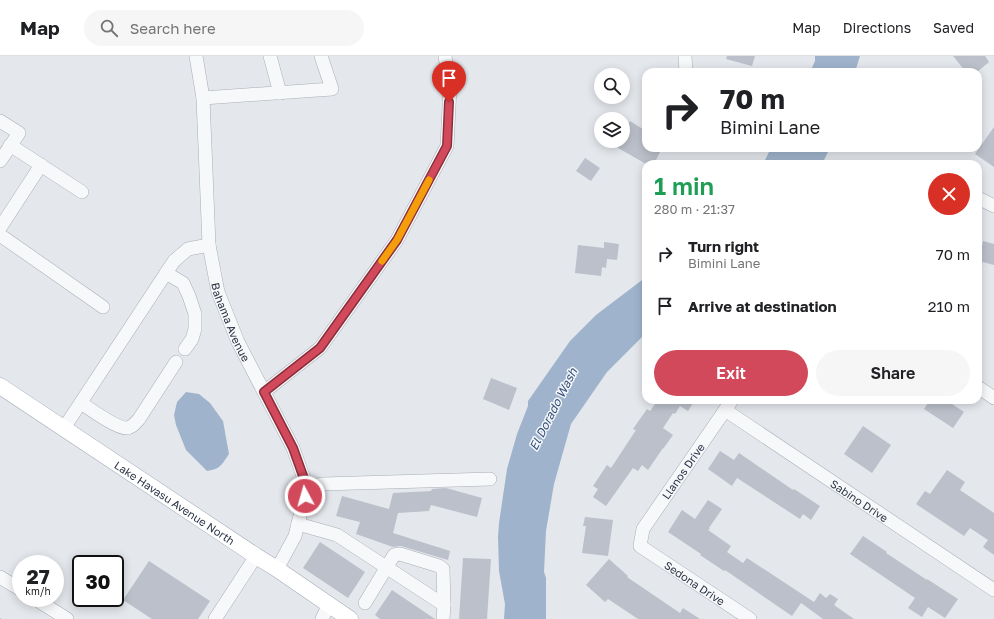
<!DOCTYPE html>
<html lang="en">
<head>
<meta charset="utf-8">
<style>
  body { margin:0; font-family:"Golos Text",sans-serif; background:#f6f6f6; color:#202124; height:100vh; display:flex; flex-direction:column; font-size:15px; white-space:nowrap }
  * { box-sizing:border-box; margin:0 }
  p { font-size:13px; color:#757577 }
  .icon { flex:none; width:22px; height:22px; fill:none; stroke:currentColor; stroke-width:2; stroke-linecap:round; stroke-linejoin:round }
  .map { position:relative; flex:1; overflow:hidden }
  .side { position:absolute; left:642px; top:104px; width:340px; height:244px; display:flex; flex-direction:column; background:#fff; border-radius:12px; box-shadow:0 2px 10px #0003 }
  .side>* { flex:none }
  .hud { position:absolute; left:642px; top:12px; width:340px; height:84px; border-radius:12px; box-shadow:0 2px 10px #0003; background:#fff; color:#202124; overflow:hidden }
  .buttons { position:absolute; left:594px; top:12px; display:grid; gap:8px }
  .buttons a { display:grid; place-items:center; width:36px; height:36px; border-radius:50%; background:#fff; box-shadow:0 2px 10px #0003; font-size:20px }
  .speed { position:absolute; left:12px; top:499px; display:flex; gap:8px; font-size:20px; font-weight:700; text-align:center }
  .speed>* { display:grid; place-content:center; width:52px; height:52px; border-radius:50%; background:#fff; box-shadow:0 2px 10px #0003; line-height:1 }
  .speed small { font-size:10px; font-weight:400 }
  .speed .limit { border:2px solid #111; border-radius:6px; background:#fff; color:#111 }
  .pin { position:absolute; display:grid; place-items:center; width:34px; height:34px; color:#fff; margin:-41px -17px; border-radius:50% 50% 50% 0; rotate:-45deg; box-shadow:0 0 4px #0007 }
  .pin .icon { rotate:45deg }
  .me { position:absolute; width:44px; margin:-22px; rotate:354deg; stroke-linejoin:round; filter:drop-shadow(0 0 3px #0008) }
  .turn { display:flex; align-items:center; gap:14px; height:84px; padding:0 12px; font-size:18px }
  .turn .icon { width:52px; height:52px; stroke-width:2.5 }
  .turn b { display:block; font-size:28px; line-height:34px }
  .round { display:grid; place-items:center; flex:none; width:42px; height:42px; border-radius:21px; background:#f6f6f6 }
  .head { display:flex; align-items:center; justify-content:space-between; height:68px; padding:0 12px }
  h1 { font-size:24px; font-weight:600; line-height:30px; color:#1e9e55 }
  .action { display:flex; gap:8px; margin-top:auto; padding:8px 12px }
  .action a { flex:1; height:46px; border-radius:24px; background:#d1495b; color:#fff; font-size:16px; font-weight:600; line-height:46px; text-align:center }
  .action a+a { background:#f6f6f6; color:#202124 }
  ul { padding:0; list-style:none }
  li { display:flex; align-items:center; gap:12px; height:52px; padding:0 12px }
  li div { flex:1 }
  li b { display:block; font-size:15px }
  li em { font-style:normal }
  header { display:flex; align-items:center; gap:24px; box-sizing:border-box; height:56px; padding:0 20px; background:#fff; border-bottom:1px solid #e0e0e0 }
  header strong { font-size:19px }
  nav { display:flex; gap:22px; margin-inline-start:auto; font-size:14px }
  .search { width:280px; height:36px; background:#f6f6f6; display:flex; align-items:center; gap:10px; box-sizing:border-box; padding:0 14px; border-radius:22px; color:#757577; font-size:15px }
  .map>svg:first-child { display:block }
  .water { fill:#9fb4cc }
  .building { fill:#bbc0ca }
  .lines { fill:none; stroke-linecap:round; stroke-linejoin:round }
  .minor-casing { stroke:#a9aeb7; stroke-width:14 }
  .major-casing { stroke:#a3abb8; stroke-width:17 }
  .path { stroke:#c2c5cb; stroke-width:2; stroke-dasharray:3 3; stroke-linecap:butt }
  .minor { stroke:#f7f8fa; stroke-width:13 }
  .major { stroke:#fff; stroke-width:16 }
  .route-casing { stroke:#882f3b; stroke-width:10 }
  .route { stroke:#d1495b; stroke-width:7 }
  .slow { stroke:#f59e0b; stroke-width:7 }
  .labels { text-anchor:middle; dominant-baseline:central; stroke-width:3; stroke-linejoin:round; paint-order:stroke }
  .street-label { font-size:11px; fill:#2b3445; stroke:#f4f6f9 }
  .water-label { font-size:12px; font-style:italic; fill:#34527a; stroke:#f4f6f9 }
</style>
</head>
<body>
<header>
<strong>Map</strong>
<div class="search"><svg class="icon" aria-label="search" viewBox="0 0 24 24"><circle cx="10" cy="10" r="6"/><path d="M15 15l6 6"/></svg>Search here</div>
<nav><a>Map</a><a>Directions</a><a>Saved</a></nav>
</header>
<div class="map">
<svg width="994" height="563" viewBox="0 0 994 563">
  <rect width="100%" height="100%" fill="#e4e7ec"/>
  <!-- water -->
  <path class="water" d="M815,0H860L855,16H810L815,5Z
    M771,92H830L822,108H762L765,104Z
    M646,221V277L607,316L571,368L554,428L546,475L544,516L546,522V563H504L505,548L499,515L498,481L499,467L507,413L517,378L528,350V345L570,285L596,259Z
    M186,336L199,338L210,347L223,365L229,398C222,408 221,413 207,415L186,394L176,369L174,359L177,346Z"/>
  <!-- building -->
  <path class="building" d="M727,0H755L752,10L726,3Z
    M953,0H985L989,6L977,16H966Z
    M630,65L646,75V92H662L654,108H646L606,85H623V78Z
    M994,71V111L975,98Z
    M585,102L600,112L591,125L576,115Z
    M983,185L994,188V209L979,205Z
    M604,186L619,188L617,204L607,203L606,212L602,211L601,220L575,217L578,189L604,192Z
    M491,322L517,332L509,354L483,343Z
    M658,344H695L688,355L680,350L675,358L673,357L663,372L673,379L663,393V392L648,414L642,409L638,415L633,412L606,450L593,441L598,433L593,430L607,409L611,412L636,374L633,373L647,353L650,355Z
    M930,344H946L964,356L953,372L924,353Z
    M863,370L891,389L872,417L844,398Z
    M720,395L734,404L739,397L793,434L794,433L820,450L811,464L803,458L800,463L737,422L732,430L708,413Z
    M947,414L965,426L960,434L994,457V499L983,491L988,484L970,472L964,480L916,448L925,435L930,438Z
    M446,432L482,442L477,461L431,449L429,455L398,457L393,477L450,495L448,504L401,490L393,491L356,478L360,466L336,460L342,440L389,453L393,437L431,435L432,433Z
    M708,444L722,453L709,472L710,473L708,474L731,490L727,496L743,507L747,502L814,546L820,537L826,542L830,538L838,543L834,549L854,563H823L801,547L792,560L725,514L724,515L700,499L701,498L668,476L682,454L695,463Z
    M585,461L613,464L608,500L582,497L586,470H583Z
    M863,480L887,496L886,497L927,524V523L958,543L945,562L928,551L922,561L908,552L915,542L850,498Z
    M320,486L365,516L348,542L303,512Z
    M463,502L491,503L487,563H459Z
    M609,503L628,520L627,521L680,557L683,552L700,563H638L608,543L605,546L586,529Z
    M149,505L210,545L198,563H152L123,544Z
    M392,534L435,563H380L375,559Z"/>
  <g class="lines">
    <defs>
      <g id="minor">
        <path id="s1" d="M196,0L203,42L209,189L218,236L238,286L293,392L307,431L295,480L277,513"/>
        <path d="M270,0L280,37"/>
        <path d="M685,0L686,16"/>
        <path d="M203,42L332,33L321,0"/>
        <path d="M0,65L19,77L0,105"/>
        <path d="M10,89L82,136"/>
        <path d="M978,142L994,150"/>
        <path d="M0,172L41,109"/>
        <path d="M0,179L103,251"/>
        <path d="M166,217L183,227L189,240L195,258V273L192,283L185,293"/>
        <path d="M978,331L994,342"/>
        <path d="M264,336L320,292L397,184L447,90L450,31L445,0"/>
        <path id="s2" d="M732,344L643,473L640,490L750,563"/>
        <path d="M81,347C90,353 116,372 126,372C132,372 135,367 139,363L176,306"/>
        <path id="s3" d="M725,354L994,534"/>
        <path d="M64,372L174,205L188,193L209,189"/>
        <path d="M307,431L323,428L490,423"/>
        <path d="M298,468L337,479L444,549L443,563"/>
        <path d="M0,521L21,534"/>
        <path d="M34,542L67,563"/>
        <path d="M365,547L394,499L400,498L439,510L443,513L444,549"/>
        <path d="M215,563L256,500"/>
        <path d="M322,563L329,548"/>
      </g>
      <g id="major">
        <path id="s4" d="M0,330L256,500L277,513L350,563"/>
      </g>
    </defs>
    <!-- minor casing -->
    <use href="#minor" class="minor-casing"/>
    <!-- major casing -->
    <use href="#major" class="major-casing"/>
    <!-- path -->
    <path class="path" d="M0,563H1"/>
    <!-- minor -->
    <use href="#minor" class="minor"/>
    <!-- major -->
    <use href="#major" class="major"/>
  </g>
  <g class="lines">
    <defs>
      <path id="route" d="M305,440L307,431L293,392L264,336L320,292L397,184L447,90L449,46"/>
    </defs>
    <!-- route casing -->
    <use href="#route" class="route-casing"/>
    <!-- route -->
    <use href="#route" class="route"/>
    <!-- slow -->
    <path class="slow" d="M382,205L397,184L429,124"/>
  </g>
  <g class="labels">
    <!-- street labels -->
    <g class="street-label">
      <text stroke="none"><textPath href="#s1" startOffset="270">Bahama Avenue</textPath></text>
      <text transform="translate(683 415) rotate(-55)">Llanos Drive</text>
      <text stroke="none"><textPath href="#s3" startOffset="162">Sabino Drive</textPath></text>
      <text stroke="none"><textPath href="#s4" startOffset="210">Lake Havasu Avenue North</textPath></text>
      <text stroke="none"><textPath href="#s2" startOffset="240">Sedona Drive</textPath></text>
    </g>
    <!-- water labels -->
    <g class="water-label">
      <text transform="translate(553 353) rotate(-63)">El Dorado Wash</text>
    </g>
  </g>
</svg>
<div class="buttons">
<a><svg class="icon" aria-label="search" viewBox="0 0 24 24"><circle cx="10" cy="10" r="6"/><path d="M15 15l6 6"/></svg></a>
<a><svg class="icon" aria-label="layers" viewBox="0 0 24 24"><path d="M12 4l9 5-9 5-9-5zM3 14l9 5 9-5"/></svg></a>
</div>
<div class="speed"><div>27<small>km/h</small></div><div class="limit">30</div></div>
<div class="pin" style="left:449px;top:46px;background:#d93025"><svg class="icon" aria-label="arrive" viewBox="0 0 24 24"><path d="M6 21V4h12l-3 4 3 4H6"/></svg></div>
<svg class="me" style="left:305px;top:440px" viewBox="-20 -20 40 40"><circle r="17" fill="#d1495b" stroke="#fff" stroke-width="3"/><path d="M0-11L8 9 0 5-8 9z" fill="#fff"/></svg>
<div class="hud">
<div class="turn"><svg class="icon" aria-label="right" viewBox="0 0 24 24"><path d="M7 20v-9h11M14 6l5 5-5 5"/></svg><div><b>70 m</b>Bimini Lane</div></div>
</div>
<section class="side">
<div class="head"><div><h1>1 min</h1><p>280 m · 21:37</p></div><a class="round" style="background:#d93025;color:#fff"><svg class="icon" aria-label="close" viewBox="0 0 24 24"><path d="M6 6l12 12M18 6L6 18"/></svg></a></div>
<ul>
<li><svg class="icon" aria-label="right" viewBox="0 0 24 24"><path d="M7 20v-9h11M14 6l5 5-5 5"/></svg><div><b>Turn right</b><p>Bimini Lane</p></div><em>70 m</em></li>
<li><svg class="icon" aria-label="arrive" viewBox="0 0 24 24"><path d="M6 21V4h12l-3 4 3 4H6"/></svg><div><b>Arrive at destination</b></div><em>210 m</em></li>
</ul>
<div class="action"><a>Exit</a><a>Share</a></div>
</section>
</div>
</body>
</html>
